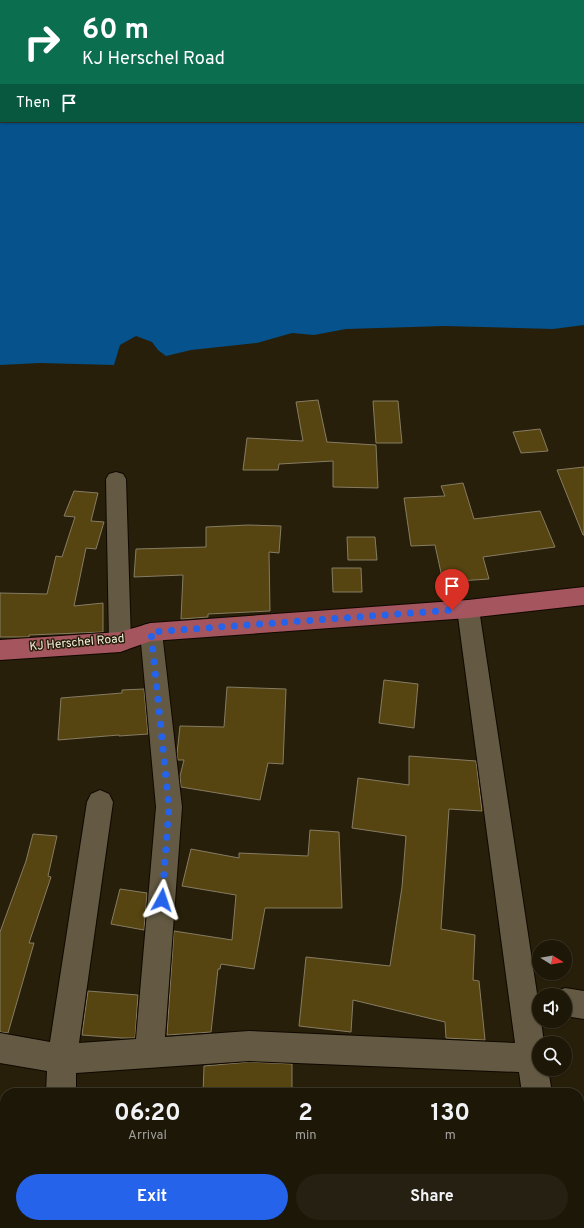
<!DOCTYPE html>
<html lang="en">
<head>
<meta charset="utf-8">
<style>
  body { margin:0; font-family:Overpass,sans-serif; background:#252011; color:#f1f3f6; height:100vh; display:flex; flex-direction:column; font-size:15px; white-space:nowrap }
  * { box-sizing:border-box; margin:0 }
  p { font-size:13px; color:#a09f9b }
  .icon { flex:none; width:22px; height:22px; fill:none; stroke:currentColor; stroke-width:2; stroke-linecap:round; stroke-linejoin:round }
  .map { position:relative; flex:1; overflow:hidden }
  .side { position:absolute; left:0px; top:1088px; width:584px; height:140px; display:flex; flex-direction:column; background:#1d1707; border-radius:16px 16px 0 0; box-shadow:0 1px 3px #0004,0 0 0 1px #3b3628 }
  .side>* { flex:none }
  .hud { position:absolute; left:0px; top:0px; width:584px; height:122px; box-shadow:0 1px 3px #0004,0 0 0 1px #3b3628; background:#0b6e4f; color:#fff; overflow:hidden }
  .needle { width:26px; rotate:101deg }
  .controls { position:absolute; left:532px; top:940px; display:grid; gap:8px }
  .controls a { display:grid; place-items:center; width:40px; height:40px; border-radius:50%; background:#1d1707; box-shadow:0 1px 3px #0004,0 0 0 1px #3b3628; font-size:20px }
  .pin { position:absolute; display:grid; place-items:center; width:34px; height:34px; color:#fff; margin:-41px -17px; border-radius:50% 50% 50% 0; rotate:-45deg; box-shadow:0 0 4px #0007 }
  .pin .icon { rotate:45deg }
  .me { position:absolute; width:44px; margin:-22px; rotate:5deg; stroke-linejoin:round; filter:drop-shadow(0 0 3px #0008) }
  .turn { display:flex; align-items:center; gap:14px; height:84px; padding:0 16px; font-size:18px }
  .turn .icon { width:52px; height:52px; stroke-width:2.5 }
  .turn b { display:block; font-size:28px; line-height:34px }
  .then { display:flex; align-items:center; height:38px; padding:0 16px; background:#0003; gap:8px; font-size:15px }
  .eta { display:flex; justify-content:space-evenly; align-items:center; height:68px; text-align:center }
  .eta b { font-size:24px; font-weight:700; line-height:28px }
  .button { display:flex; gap:8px; margin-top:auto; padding:8px 16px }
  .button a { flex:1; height:46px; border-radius:24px; background:#2563eb; color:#fff; font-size:16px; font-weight:700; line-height:46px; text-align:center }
  .button a+a { background:#252011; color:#f1f3f6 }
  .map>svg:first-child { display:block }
  .water { fill:#05528d; fill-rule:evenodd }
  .building { fill:#564411; stroke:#867c63 }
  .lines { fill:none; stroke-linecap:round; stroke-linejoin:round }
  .minor-casing { stroke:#100800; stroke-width:2 }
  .major-casing { stroke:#100800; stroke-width:2 }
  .minor { fill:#645a43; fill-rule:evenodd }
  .major { fill:#a5555e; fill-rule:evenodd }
  .route { stroke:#2563eb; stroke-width:7; stroke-dasharray:0 12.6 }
  .labels { text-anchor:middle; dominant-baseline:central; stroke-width:3; stroke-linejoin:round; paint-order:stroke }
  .street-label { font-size:12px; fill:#f6f0e3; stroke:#271f09 }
</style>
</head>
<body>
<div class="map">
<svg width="584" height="1228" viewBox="0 0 584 1228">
  <rect width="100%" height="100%" fill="#271f09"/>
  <!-- water -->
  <path class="water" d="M0,0H584V325L553,329L445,326L346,329L314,335L292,333L257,343L191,350L166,356L158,350L152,342L136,336L120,345L114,365L40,363L0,365ZM1,1H583V121H1Z"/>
  <!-- building -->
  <path class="building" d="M318,400L327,442L376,445L378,488L333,487V461L279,464L278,470H243L247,438L303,441L296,402Z
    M373,401H398L402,443H376Z
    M540,429L548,451L521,453L513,432Z
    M584,467V535H583L557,470Z
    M463,483L474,519L540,511L555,547L483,557L489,579L443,582L435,545L411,546L404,498L445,496L441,486Z
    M74,491L98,493L91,521L104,522L96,549L86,548L74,606L103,603V632L29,635V637H0V593L47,594L56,556L62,557L75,517L64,516Z
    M248,525L281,526L279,553L269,552L270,611L208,614V617L181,619L183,575L134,577L136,549L206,547V527Z
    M347,537H375L377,560H348Z
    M332,568H361L362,592H333Z
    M384,680L418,684L414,728L379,723Z
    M227,687L286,689L283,764L268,763L260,800L181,787L180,776L184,760H178L177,754L180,726L224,727Z
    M144,689L148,734L119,736V735L58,740L61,698L122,693V690Z
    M409,756L476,761L482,811L449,809L441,929L475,935L473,980L479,981L485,1040L446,1038L445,1022L353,1000L351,1032L299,1026L306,957L390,966L402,887L406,836L352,828L358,778L409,785Z
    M310,830L339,832L342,908H265L254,969L221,964L220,969H218L211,1032L167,1035L174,931L232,940L236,895L182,886L191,849L239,858V853L308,856Z
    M33,834L57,836L48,876L51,877L29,943H34L8,1033L0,1032V932L26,861Z
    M120,889L147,893L144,930L111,924Z
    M88,991L138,995L135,1038H122L82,1035Z
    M249,1062L292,1064V1093H203L204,1066Z"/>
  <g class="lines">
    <defs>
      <path id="minor" d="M116,472L123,474L126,479L131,642L128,649L120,652L112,649L109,642L106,479L109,474Z
        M468,600L476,603L479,609L539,1007V1021H541L544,1043H539V1069H548L552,1093H522L519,1072L249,1061L76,1073V1093H46L47,1071L0,1063V1033L50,1042L87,802L91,794L100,790L109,794L113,802L79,1043L136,1039L156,807L140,632L143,625L151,623L159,625L162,632L182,807L165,1037L249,1031L515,1043L457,609L460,603Z
        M565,988L584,991V1019L565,1016V995H554L555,992Z
        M28,1223H60L59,1228H27Z
        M540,1223H572L573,1228H541Z"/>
      <path id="major" d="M584,587V605L468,618L151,641L120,652L0,660V640L120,632L151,623L468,600Z"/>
    </defs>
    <!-- minor casing -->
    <use href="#minor" class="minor-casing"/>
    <!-- major casing -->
    <use href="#major" class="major-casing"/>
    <!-- minor -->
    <use href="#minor" class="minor"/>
    <!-- major -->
    <use href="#major" class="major"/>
  </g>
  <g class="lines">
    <!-- route -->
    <path class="route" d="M162,900L169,807L151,632L452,610"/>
  </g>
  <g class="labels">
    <!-- street labels -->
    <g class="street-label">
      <text transform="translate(77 643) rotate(-5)">KJ Herschel Road</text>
    </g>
  </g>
</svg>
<div class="controls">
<a><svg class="needle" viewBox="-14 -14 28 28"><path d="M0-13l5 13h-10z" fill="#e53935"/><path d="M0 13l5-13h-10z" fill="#a09f9b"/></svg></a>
<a><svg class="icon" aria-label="sound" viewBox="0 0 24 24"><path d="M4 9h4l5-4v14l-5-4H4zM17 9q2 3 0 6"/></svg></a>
<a><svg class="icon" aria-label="search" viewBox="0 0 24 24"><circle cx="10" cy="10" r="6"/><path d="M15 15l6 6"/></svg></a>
</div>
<div class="pin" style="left:452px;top:610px;background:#d93025"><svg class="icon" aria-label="arrive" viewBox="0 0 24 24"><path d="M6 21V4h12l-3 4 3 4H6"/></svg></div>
<svg class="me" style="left:162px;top:900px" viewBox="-20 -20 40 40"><path d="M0-17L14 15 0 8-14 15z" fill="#2563eb" stroke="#fff" stroke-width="4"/></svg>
<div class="hud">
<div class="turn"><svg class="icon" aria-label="right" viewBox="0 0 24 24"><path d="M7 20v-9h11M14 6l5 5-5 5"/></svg><div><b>60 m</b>KJ Herschel Road</div></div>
<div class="then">Then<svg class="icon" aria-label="arrive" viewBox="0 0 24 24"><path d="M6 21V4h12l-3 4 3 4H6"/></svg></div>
</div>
<section class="side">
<div class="eta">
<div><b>06:20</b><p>Arrival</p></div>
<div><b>2</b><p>min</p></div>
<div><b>130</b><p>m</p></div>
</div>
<div class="button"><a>Exit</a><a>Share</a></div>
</section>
</div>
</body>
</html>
